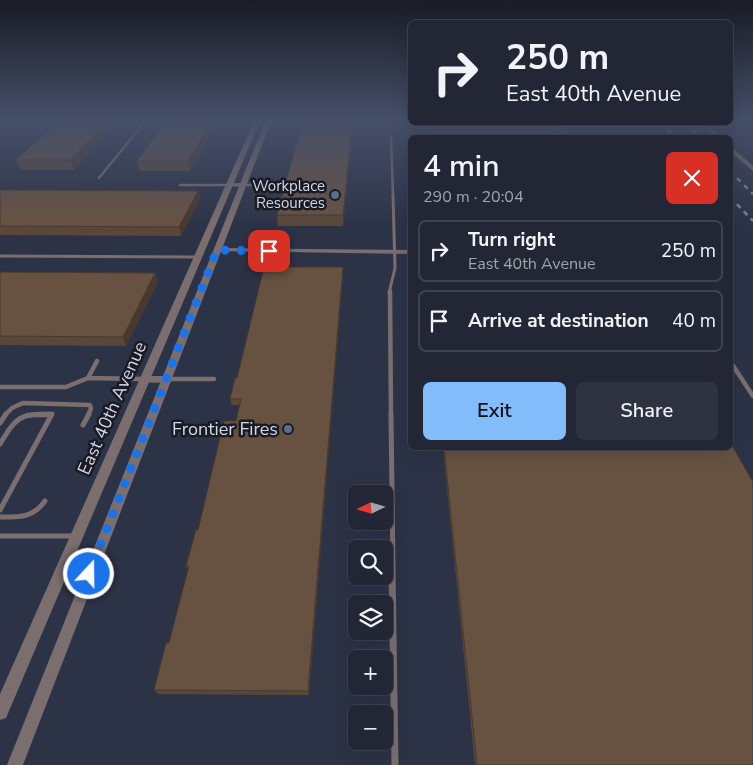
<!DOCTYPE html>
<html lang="en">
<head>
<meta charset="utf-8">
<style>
  body { margin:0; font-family:"Nunito Sans",sans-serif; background:#2e3241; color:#f1f3f6; height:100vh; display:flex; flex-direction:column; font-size:19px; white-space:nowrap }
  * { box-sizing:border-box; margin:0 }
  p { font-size:16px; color:#a2a5ad }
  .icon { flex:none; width:28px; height:28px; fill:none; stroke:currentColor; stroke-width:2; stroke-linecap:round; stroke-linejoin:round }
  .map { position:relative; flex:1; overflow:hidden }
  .side { position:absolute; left:408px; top:135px; width:325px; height:315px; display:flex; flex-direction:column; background:#222635; border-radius:8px; box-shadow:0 5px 20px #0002,0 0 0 1px #3f4350 }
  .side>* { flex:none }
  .hud { position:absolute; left:408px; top:20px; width:325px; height:105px; border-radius:8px; box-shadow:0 5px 20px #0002,0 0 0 1px #3f4350; background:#222635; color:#f1f3f6; overflow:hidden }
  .needle { width:32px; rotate:265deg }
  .fabs { position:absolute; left:348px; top:485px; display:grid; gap:10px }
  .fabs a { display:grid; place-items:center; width:45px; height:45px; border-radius:8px; background:#222635; box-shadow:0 5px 20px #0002,0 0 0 1px #3f4350; font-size:25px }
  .pin { position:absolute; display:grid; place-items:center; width:42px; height:42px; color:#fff; margin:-21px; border-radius:10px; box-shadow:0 2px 8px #0006 }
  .me { position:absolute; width:55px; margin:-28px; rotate:21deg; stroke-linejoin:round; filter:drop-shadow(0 0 4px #0008) }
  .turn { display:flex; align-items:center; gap:18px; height:105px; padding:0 15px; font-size:22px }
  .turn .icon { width:65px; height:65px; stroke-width:2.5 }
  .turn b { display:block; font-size:35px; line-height:42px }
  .round { display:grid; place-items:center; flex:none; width:52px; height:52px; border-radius:8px; background:#2e3241 }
  .head { display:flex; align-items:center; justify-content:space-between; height:85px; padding:0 15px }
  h1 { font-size:30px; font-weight:600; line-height:38px }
  .primary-button { display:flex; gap:10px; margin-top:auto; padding:10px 15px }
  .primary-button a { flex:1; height:58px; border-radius:8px; background:#83bcfb; color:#111; font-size:20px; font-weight:600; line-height:58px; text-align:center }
  .primary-button a+a { background:#2e3241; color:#f1f3f6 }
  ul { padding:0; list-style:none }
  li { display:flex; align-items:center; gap:15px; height:62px; margin:0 10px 8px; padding:0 5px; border:2px solid #3f4350; border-radius:8px }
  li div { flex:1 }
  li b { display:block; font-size:19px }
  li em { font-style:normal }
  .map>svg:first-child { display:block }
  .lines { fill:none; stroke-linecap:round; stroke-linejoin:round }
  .service-far4 { stroke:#7b6e6e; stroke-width:2.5 }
  .service-far3 { stroke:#7b6e6e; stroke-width:3 }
  .service-far2 { stroke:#7b6e6e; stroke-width:4.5 }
  .service-far1 { stroke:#7b6e6e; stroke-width:5 }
  .service { stroke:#7b6e6e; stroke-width:7 }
  .minor { fill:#7b6e6e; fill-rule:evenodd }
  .tertiary { fill:#7b6e6e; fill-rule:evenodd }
  .rail { stroke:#838899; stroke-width:2.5; stroke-dasharray:5 5; stroke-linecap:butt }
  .wall { fill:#594739 }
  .shaded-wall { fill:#48392e }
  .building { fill:#675242; stroke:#48392e }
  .route { stroke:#1a73e8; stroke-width:9; stroke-dasharray:0 16.2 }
  .service-dot { fill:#5c6f8a; stroke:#181b24; stroke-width:2 }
  .labels { text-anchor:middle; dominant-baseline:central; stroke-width:5; stroke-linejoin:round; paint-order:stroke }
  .far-poi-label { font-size:15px; fill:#d4d8e5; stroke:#181b24; text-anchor:end }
  .street-label { font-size:18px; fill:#d4d8e5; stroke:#181b24 }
  .poi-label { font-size:18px; fill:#d4d8e5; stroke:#181b24; text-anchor:end }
</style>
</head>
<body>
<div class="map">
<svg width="753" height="765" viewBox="0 0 753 765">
  <rect width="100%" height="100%" fill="#2d3347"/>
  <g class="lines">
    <!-- service-far4 -->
    <path class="service-far4" d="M391,137L393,196
      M99,178L147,119
      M180,185H230
      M243,185H274"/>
    <!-- service-far3 -->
    <path class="service-far3" d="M0,256L198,257
      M389,293L395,268L393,195"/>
    <!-- service-far2 -->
    <path class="service-far2" d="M390,291L391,415
      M730,361L753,396
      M88,378L97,361
      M168,379H214
      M0,387H66L88,378L144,379
      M5,415L12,408L23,403L90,405L91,409L88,415
      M27,415H51"/>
    <!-- service-far1 -->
    <path class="service-far1" d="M391,414L393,570
      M0,423L6,414
      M83,425L89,414
      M0,444C17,416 19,414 52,414L0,510
      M0,517C19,517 33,518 45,501
      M0,536H75"/>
    <!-- service -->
    <path class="service" d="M392,569L395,765"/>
    <!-- minor -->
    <path class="minor" d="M701,122H706L721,138H716Z
      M730,146L753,166V171L730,151Z
      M230,183H243L246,185L243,187L228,186V184Z
      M217,248L410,250V254L215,251L214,250Z
      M144,376H166L170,379C164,384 146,384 140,379Z"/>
    <!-- tertiary -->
    <path class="tertiary" d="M255,119H261L6,718L0,720V694Z
      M266,119H272L23,765H7Z"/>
    <!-- rail -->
    <path class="rail" d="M661,122L675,138
      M686,122L701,138
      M730,171L753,194
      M730,197L753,221"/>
  </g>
  <!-- wall -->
  <path class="wall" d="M62,119H121L74,170H21L16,160Z
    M168,119H220L190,171H140L137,161Z
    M355,119L353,135H351V144L343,226H278L277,215L303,134L302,126Z
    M426,122H553L556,126L554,133L562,138H430V135H428Z
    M0,190L198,191L200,199L181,236L0,235Z
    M0,272L155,273L158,282L126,346L0,345Z
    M343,273L309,695L158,694L154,690L169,643L188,569L186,566L236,421L240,405H232L230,399L237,378Z
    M443,448H730L753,765H475Z"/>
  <!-- shaded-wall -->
  <path class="shaded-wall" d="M110,119H121L74,170L70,160Z
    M213,119H220L190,171L188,161Z
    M354,119H355L353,135V126Z
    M351,134V144L343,226V215Z
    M198,191L200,199L181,236L179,227Z
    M343,267V273L309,695L308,691Z
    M155,273L158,282L126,346L123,337Z"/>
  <!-- building -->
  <path class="building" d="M62,119H110L70,160H16Z
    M168,119H213L188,161H137Z
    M304,119H354L353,126H302Z
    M428,122H553L556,126H428Z
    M430,133H560L562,138H431Z
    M299,134H351L343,215H277Z
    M0,190L198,191L179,227L0,226Z
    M264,267H343L308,691L154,690L166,643H169L189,566H186L196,530H198L224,421H236L241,399H230L235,378H237Z
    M0,272L155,273L123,337L0,336Z
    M730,442L753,482V765H477L444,448H730Z"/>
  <!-- sky -->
  <linearGradient id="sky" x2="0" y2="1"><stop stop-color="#191c27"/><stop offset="0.53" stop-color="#465069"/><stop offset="1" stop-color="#465069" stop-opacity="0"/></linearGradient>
  <rect width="753" height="226" fill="url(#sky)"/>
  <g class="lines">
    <!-- route -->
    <path class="route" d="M89,574L217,250L269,251"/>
  </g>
  <!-- markers -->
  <g class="service-dot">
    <circle cx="335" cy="195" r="5"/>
    <circle cx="288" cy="429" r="5"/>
  </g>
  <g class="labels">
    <!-- far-poi labels -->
    <g class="far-poi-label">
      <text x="325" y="186">Workplace<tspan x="325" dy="17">Resources</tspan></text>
    </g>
    <!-- street labels -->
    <g class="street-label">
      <text transform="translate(112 408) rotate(-66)">East 40th Avenue</text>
    </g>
    <!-- poi labels -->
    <g class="poi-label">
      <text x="278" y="429">Frontier Fires</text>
    </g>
  </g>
</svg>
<div class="fabs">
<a><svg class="needle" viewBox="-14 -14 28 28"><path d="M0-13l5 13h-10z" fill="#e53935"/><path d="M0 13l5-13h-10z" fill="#a2a5ad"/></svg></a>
<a><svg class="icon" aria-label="search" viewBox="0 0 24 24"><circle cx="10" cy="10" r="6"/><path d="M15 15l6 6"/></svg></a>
<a><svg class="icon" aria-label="layers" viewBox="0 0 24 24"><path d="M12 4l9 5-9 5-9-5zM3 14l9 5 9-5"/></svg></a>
<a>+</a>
<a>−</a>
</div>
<div class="pin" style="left:269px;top:251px;background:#d93025"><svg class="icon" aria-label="arrive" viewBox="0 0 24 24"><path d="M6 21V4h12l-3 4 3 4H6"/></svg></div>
<svg class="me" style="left:89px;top:574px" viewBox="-20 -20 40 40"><circle r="17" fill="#1a73e8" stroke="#fff" stroke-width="3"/><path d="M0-11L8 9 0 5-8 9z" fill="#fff"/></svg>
<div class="hud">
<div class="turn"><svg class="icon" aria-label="right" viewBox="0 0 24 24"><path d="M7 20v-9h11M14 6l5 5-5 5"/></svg><div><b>250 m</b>East 40th Avenue</div></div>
</div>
<section class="side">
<div class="head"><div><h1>4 min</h1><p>290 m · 20:04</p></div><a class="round" style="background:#d93025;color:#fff"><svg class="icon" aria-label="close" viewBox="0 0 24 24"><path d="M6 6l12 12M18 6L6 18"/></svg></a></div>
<ul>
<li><svg class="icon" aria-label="right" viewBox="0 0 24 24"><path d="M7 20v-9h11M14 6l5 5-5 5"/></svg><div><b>Turn right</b><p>East 40th Avenue</p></div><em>250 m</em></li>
<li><svg class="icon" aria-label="arrive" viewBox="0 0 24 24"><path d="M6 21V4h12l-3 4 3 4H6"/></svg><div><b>Arrive at destination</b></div><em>40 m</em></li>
</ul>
<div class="primary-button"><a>Exit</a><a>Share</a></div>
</section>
</div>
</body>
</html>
